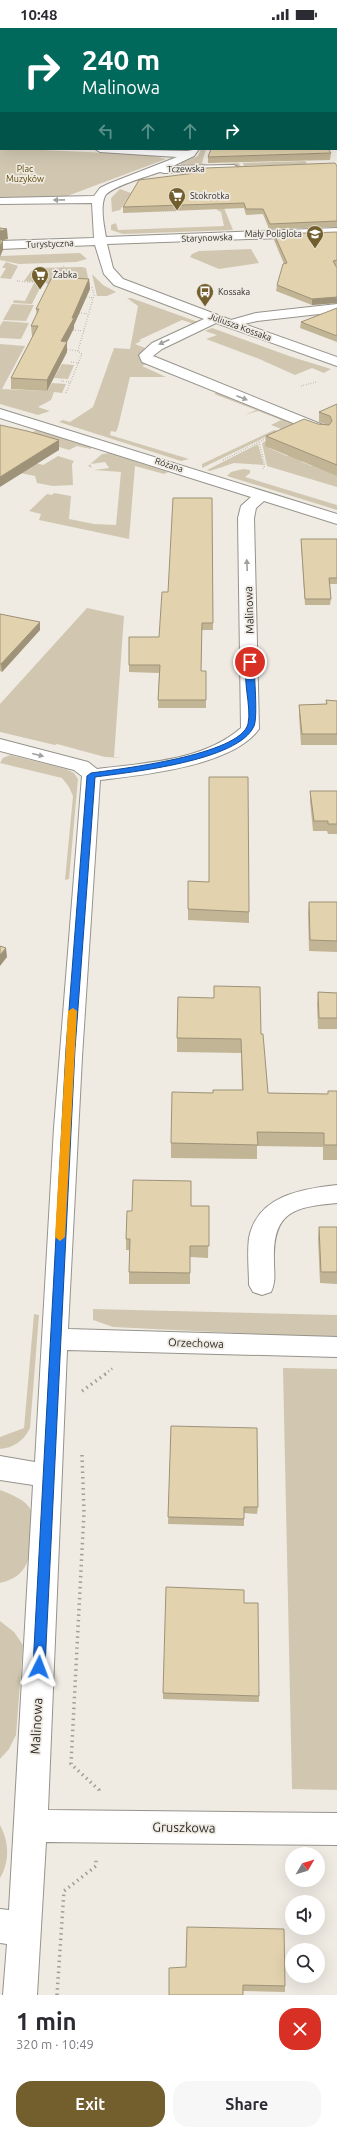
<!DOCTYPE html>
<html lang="en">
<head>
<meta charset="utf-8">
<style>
  body { margin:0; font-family:Ubuntu,sans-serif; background:#f7f7f7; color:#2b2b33; height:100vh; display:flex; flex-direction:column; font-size:15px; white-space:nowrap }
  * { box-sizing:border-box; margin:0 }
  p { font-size:13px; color:#7c7c81 }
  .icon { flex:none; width:22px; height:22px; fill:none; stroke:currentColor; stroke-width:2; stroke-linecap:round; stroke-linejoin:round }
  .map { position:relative; height:1967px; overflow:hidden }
  .panel { display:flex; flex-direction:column; background:#fff; flex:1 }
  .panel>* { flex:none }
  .guide { position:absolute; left:0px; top:0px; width:337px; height:122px; box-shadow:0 4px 16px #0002; background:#00695c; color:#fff; overflow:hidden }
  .needle { width:26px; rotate:52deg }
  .buttons { position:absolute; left:285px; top:1819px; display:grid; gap:8px }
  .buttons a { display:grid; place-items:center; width:40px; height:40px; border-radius:50%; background:#fff; box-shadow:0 4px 16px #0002; font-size:20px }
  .pin { position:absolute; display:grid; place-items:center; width:34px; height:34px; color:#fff; margin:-17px; border:2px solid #fff; border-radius:50%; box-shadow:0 1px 4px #0007 }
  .me { position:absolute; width:44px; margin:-22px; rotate:3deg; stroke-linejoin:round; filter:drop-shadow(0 0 3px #0008) }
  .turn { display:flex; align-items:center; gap:14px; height:84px; padding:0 16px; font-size:18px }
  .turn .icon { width:52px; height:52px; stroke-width:2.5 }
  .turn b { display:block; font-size:28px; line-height:34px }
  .lanes { display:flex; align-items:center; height:38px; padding:0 16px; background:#0003; justify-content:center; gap:20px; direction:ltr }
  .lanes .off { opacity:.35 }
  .round { display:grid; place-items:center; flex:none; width:42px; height:42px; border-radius:16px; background:#f7f7f7 }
  .headline { display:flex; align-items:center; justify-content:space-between; height:68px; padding:0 16px }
  h1 { font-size:24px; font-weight:700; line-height:30px }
  .button { display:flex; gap:8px; margin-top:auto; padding:8px 16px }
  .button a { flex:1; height:46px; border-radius:16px; background:#735f2e; color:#fff; font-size:16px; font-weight:700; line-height:46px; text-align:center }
  .button a+a { background:#f7f7f7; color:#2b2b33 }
  .status { display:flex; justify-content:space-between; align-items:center; height:28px; padding:0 20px; background:#fff; direction:ltr }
  .status svg { height:11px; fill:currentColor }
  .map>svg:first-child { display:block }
  .green { fill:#d1c7b1 }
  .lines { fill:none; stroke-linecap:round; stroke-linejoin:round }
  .minor-casing { stroke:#96938c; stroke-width:2 }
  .path-far3 { stroke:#a19e98; stroke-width:1; stroke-dasharray:0.5 1.5; stroke-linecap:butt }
  .path-far2 { stroke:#a19e98; stroke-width:1.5; stroke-dasharray:0.5 2; stroke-linecap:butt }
  .path-far1 { stroke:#a19e98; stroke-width:2.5; stroke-dasharray:1 3; stroke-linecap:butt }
  .path { stroke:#a19e98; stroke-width:3.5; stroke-dasharray:1.5 4; stroke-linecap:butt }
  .minor { fill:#fff; fill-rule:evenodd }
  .wall { fill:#c2b595 }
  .shaded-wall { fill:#9e9379 }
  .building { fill:#e2d2ad; stroke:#9e9379 }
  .oneway { fill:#a0a09e }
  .route { fill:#1a73e8; stroke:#114b97 }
  .slow { fill:#f59e0b }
  .labels { text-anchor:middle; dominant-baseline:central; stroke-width:3.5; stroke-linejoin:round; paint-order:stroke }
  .far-park-label { font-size:9px; fill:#5c4603; stroke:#efebe3 }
  .far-street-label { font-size:9px; fill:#2c2b28; stroke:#efebe3 }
  .far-poi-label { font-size:9px; fill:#2c2b28; stroke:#efebe3; text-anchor:start }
  .street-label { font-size:11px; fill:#2c2b28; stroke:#efebe3 }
  .near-street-label { font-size:13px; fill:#2c2b28; stroke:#efebe3 }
</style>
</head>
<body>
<div class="status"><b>10:48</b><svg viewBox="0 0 49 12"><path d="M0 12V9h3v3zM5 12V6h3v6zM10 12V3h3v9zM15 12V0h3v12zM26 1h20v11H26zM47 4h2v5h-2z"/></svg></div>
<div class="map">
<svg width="337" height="1967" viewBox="0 0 337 1967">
  <rect width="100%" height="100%" fill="#efebe3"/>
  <!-- green -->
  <path class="green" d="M0,120L151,127L166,131L62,170L0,171Z
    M201,121H206L202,135L207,137L239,135L240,138L188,140L181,138V135L198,128Z
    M305,133L307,135L305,136L244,138L243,135Z
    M120,161L131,165L120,182L112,184L111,170Z
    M213,169L220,170L233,202L123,206L111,202V197L116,195L118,202L224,198L221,184L217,182Z
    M251,221L259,235L219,241L190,229L192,226L199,223Z
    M80,225L87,231L76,234L19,236L0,232V228Z
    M6,234L18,238L11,251L0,250L6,240H2Z
    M82,239L86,240L90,259L24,253L31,243L36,240Z
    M92,246L103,257L116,264L107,268H97Z
    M34,255L42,256L32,276L13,275L14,272L25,273Z
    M127,270H131L198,294L194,296L182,292L139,312L141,313L135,316L145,320L139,327V330L146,336L142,338L166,349H130L118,399L116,404L111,403L110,407L189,431L181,433L59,394L63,392L70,394L93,379L114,320L130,321L138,278Z
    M12,276L34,277L26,293L3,292Z
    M3,293L29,295L21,311L0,310V298Z
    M212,300L292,329L331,341L324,345L312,340L295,347L257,330L206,311L217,307L205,303Z
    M0,316L25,318L2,361L47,363L52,355L66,356L62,365L54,364L51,372L38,379L50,383L38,387L0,376Z
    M62,336L74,337L68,351L54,350Z
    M218,364L294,394L292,395L298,398L289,404L271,397L281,392L258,383L245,387L256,382L214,366Z
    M38,401L91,419V421L77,418L69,422L16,406L28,407Z
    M274,402L278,403L202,440V436Z
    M280,406L269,420L287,428L292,425L302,434L312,438L314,437L318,440L337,446L335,447H337V459L267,438L262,415Z
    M258,416L264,437L234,435L210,443L207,442Z
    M0,425L43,437L58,428L74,433L72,436L73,457L53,458L37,455L35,448L0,441Z
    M110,425L168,444L164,446L135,438L129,511L39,492L41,486L29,483L47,466L52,467L54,465L71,468L69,491L94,496L116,497L121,444L94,442L109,440L105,434L90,436L92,440L88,438L102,426Z
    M243,441L250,442V445L245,449L337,477V482L227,448L231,444Z
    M87,580L124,588L114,729L123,730L105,729L57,716L55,717L0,704V676Z
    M10,727L66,741L74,745L78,751L69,851L65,852L73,768L69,759L62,750L0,735L3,730Z
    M93,1281L337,1287V1310L113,1299L93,1292Z
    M34,1286L39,1287L30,1400C24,1413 13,1420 0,1421V1409L24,1400Z
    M283,1340L337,1341V1762L292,1761Z
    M0,1462C10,1466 22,1470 29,1479C34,1486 32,1494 32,1503C30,1528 30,1548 0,1555Z
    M0,1593L14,1604L23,1617L16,1707L9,1721L0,1731Z
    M0,1797C9,1813 10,1834 0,1850Z"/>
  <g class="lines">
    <defs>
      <path id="minor" d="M0,113H1V119H0Z
        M95,121L187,123L199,121L194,128L173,138L234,137L240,140L234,143L164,145L160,144C148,148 110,159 105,168C100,179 104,198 106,209L337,200V208L107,216L113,240L123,251L231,292L256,285L337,276V284L257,293L244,296L337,329V338L216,295L162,321L153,328L328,399L330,402L328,405H318L142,334L139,327L152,315L204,291L114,257L104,246L95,217L0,221V213L94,210L92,175L0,176V170L94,168L100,160L108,156L177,129L100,124Z
        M0,381L337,486V496L264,473L256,480L254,490L259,701C233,738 143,747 100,752L82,1029L68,1301L337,1309V1329L67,1322L48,1782L337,1785V1817L46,1814L37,1967H3L7,1916L0,1915V1881L9,1882L33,1457L0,1452V1428L35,1434L54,1100L82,748L74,742L0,723V711L88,734L97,741C145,735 203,733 241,700L238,490L241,478L251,469L0,390Z
        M337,1157V1175C293,1179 272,1184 274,1234C274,1245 276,1254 271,1264L262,1267L253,1264L249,1257C249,1242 247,1226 249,1210C257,1168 301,1161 337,1157Z"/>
    </defs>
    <!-- minor casing -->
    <use href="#minor" class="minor-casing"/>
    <!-- path-far3 -->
    <path class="path-far3" d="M133,184L177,183"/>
    <!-- path-far2 -->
    <path class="path-far2" d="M52,252L65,237
      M17,253L52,256
      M84,269L94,270
      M79,285L89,286
      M73,302L85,303
      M65,321L78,323
      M71,334L79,335
      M61,353L70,354
      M301,358L316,354
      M66,365L82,326L78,323L94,267L92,259
      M259,414L265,437L263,441
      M223,432L267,410"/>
    <!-- path-far1 -->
    <path class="path-far1" d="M105,1346L113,1340"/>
    <!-- path -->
    <path class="path" d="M82,1363L107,1345
      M82,1427L84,1484L71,1736L99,1762V1765
      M57,1967L64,1863L96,1838V1832"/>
    <!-- minor -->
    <use href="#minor" class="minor"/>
  </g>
  <!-- wall -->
  <path class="wall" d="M336,10H337V99L336,97Z
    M0,56H1V108H0Z
    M331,125L330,132L208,135V129Z
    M337,138V199L269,201L263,186L246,187L244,180L123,185V179Z
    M337,204V238H336L337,240V275L312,277L276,263L277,257L284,236L274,212V206Z
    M89,251L90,261L74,297V300L67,314V324L47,363L11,361V350L33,308H32L31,298L37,287L36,281Z
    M337,280V314L300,300L301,294Z
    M337,376V448L265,418L266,408L318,396H325L319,394V384Z
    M212,470L213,602H202L201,643H206V680H158L159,645L129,644V609H159L168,564Z
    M301,511H337V556H330L331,571L330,577H305L301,516Z
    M0,586L40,594V602L2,644L0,643Z
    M326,672L337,673V717H301L299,688V677L326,676Z
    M310,763H337V806H328L327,803H313L310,773Z
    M188,853L249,884V895L188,892Z
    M309,874H337V924L309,923L308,884Z
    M214,958L261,1006L268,1065L328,1066V1063H337V1132H323V1119L257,1118V1131L171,1130V1115L213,1065L242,1062L241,1025L177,1024V1010L214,970Z
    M318,964L337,965V1004V1001H318L317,976Z
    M191,1178H209L208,1230L190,1229V1256H129V1244L130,1222H126V1211L132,1183Z
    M319,1199H337V1256L320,1255L318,1210Z
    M171,1398L258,1479L257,1486L244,1485V1498L168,1496Z
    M163,1665L259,1668V1674L163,1671Z
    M169,1940L285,1958V1964L243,1963Z"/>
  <!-- shaded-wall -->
  <path class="shaded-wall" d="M337,0V6H336V1H335Z
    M7,201L8,211L0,213V203Z
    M3,212V222L0,229V218Z
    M89,251L90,261L74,297V300L67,314V324L47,363V352L61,313Z
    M337,269V275L312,277V271Z
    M59,412V422L0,459V449Z
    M40,594V602L2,644L1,636Z
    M6,920L7,929L0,938V927Z"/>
  <!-- building -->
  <path class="building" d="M1,0H217L216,1H1Z
    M258,0H337L335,1H258Z
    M1,6V50V48L0,49V7Z
    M336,10H337V92L336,90Z
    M0,56H1V102H0Z
    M211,121H328L331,125L208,129Z
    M335,135L337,138V193L270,196L263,181H246L244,175L123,179L139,152L203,144L205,140Z
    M0,200L7,201L0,203Z
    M337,204V232L333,233L337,240V269L312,271L277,257L283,236L287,235L274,206Z
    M0,212H3L0,218Z
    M52,249L89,251L72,290H74L61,313L67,314L47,352L11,350L38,298H31L39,281H36Z
    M337,280V308L301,294Z
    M337,376V437L266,408L304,391L318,396L329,397L332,393L330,388L319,384Z
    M0,397L27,403L59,412L0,449Z
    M173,470H212L213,595H202L201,643H206V672H158L160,637H129V609H159L162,564H168Z
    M301,511H337V550H329L331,571H305Z
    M0,586L40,594L1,636H0Z
    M326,672L337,673V706H302L299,677L327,676Z
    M209,749H248L249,884L188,881V853L209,854Z
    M310,763H337V796H328V793H314Z
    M309,874H337V913L310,912Z
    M0,918L6,920L0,927Z
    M214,958L260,959L261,1006H263L268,1065L328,1066V1063H337V1117H324V1105L257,1104L258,1117L171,1115L172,1064L213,1065V1062H243L241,1011L177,1010L178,969L214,970Z
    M318,964L337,965V990H319Z
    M133,1152L191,1153V1178H209V1218H190V1245L129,1244L130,1211H126L127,1183H132Z
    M319,1199H337V1244H321Z
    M171,1398L257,1400L258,1479H244V1491L168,1489Z
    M166,1559L244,1562V1575H258L259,1668L163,1665Z
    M187,1899L284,1901L285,1958L243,1957V1967H169V1940L186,1939Z"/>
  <!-- one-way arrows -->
  <defs><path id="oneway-solid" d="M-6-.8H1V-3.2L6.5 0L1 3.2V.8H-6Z"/></defs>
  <g class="oneway">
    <use href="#oneway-solid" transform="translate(59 172) rotate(179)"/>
    <use href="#oneway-solid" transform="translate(164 314) rotate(155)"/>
    <use href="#oneway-solid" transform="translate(242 370) rotate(21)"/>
    <use href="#oneway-solid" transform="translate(247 537) rotate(-92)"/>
    <use href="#oneway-solid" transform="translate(38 727) rotate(14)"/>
  </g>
  <!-- route -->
  <path class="route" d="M248,632L254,634C254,646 258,689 254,698C239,733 131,744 95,749L75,1021L45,1639L44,1643L39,1645L35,1643L33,1639L66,1021L87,748L91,745C120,741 240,727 248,696C252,678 241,650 248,632Z"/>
  <!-- slow -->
  <path class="slow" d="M73,980L77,983L65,1209L60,1213L55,1209L68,983Z"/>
  <!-- icons -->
  <defs>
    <symbol id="supermarket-pin" viewBox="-11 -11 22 30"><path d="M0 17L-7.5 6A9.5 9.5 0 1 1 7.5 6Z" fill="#735f2e" stroke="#efebe3"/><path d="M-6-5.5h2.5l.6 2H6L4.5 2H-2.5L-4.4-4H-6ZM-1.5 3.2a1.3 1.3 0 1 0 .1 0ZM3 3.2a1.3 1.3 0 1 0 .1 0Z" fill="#fff"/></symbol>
    <symbol id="school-pin" viewBox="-11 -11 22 30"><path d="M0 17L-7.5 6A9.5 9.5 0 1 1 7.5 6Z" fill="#735f2e" stroke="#efebe3"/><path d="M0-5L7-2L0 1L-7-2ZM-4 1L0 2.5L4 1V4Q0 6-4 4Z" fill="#fff"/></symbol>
    <symbol id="bus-pin" viewBox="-11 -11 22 30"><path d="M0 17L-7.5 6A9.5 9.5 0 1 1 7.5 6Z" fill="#735f2e" stroke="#efebe3"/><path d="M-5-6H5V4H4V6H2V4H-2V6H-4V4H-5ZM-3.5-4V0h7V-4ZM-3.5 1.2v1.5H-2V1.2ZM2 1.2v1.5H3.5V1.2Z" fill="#fff"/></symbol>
  </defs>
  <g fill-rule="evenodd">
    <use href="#supermarket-pin" x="167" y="158" width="20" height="27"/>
    <use href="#school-pin" x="305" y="196" width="20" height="27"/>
    <use href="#supermarket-pin" x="30" y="237" width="20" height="27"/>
    <use href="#bus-pin" x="195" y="254" width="20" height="27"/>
  </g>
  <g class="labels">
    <!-- far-park labels -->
    <g class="far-park-label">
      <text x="25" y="141">Plac<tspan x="25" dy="10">Muzyków</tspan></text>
    </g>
    <!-- far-street labels -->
    <g class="far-street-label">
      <text transform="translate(186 141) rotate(-1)">Tczewska</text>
      <text transform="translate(207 210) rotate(-2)">Starynowska</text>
      <text transform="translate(50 216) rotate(-2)">Turystyczna</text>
      <text transform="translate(240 299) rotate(20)">Juliusza Kossaka</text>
      <text transform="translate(169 437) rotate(18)">Różana</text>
    </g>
    <!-- far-poi labels -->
    <g class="far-poi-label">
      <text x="190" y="168">Stokrotka</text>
      <text x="302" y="206" text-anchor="end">Mały Poliglota</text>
      <text x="53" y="247">Żabka</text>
      <text x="218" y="264">Kossaka</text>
    </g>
    <!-- street labels -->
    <g class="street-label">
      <text transform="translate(249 582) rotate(-92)">Malinowa</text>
      <text transform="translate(196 1315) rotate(2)">Orzechowa</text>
    </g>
    <!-- near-street labels -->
    <g class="near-street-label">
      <text transform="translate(36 1698) rotate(-87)">Malinowa</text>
      <text transform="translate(184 1799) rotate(1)">Gruszkowa</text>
    </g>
  </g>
</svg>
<div class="buttons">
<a><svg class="needle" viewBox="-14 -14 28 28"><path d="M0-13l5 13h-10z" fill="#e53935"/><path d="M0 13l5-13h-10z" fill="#7c7c81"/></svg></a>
<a><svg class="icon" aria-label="sound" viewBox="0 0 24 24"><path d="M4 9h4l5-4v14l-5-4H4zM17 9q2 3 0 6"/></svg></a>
<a><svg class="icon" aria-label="search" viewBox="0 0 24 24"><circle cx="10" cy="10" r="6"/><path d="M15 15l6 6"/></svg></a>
</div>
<div class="pin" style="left:250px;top:634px;background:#d93025"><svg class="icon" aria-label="arrive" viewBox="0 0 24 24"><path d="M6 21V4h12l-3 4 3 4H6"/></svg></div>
<svg class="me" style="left:39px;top:1639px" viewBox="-20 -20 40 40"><path d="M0-17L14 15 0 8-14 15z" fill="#1a73e8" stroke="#fff" stroke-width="4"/></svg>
<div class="guide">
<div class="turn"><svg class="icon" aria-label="right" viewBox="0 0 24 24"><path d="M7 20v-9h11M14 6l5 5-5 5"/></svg><div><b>240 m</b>Malinowa</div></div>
<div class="lanes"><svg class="icon off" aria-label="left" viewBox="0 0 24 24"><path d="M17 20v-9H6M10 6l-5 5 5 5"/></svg><svg class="icon off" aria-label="ahead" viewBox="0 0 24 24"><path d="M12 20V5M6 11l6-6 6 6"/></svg><svg class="icon off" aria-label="ahead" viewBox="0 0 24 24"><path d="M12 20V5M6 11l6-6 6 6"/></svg><svg class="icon" aria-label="right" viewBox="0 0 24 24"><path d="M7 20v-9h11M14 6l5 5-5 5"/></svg></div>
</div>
</div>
<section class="panel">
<div class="headline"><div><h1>1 min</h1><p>320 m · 10:49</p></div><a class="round" style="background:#d93025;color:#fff"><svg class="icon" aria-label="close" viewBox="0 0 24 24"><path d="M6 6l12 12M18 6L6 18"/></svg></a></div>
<div class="button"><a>Exit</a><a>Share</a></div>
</section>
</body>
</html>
